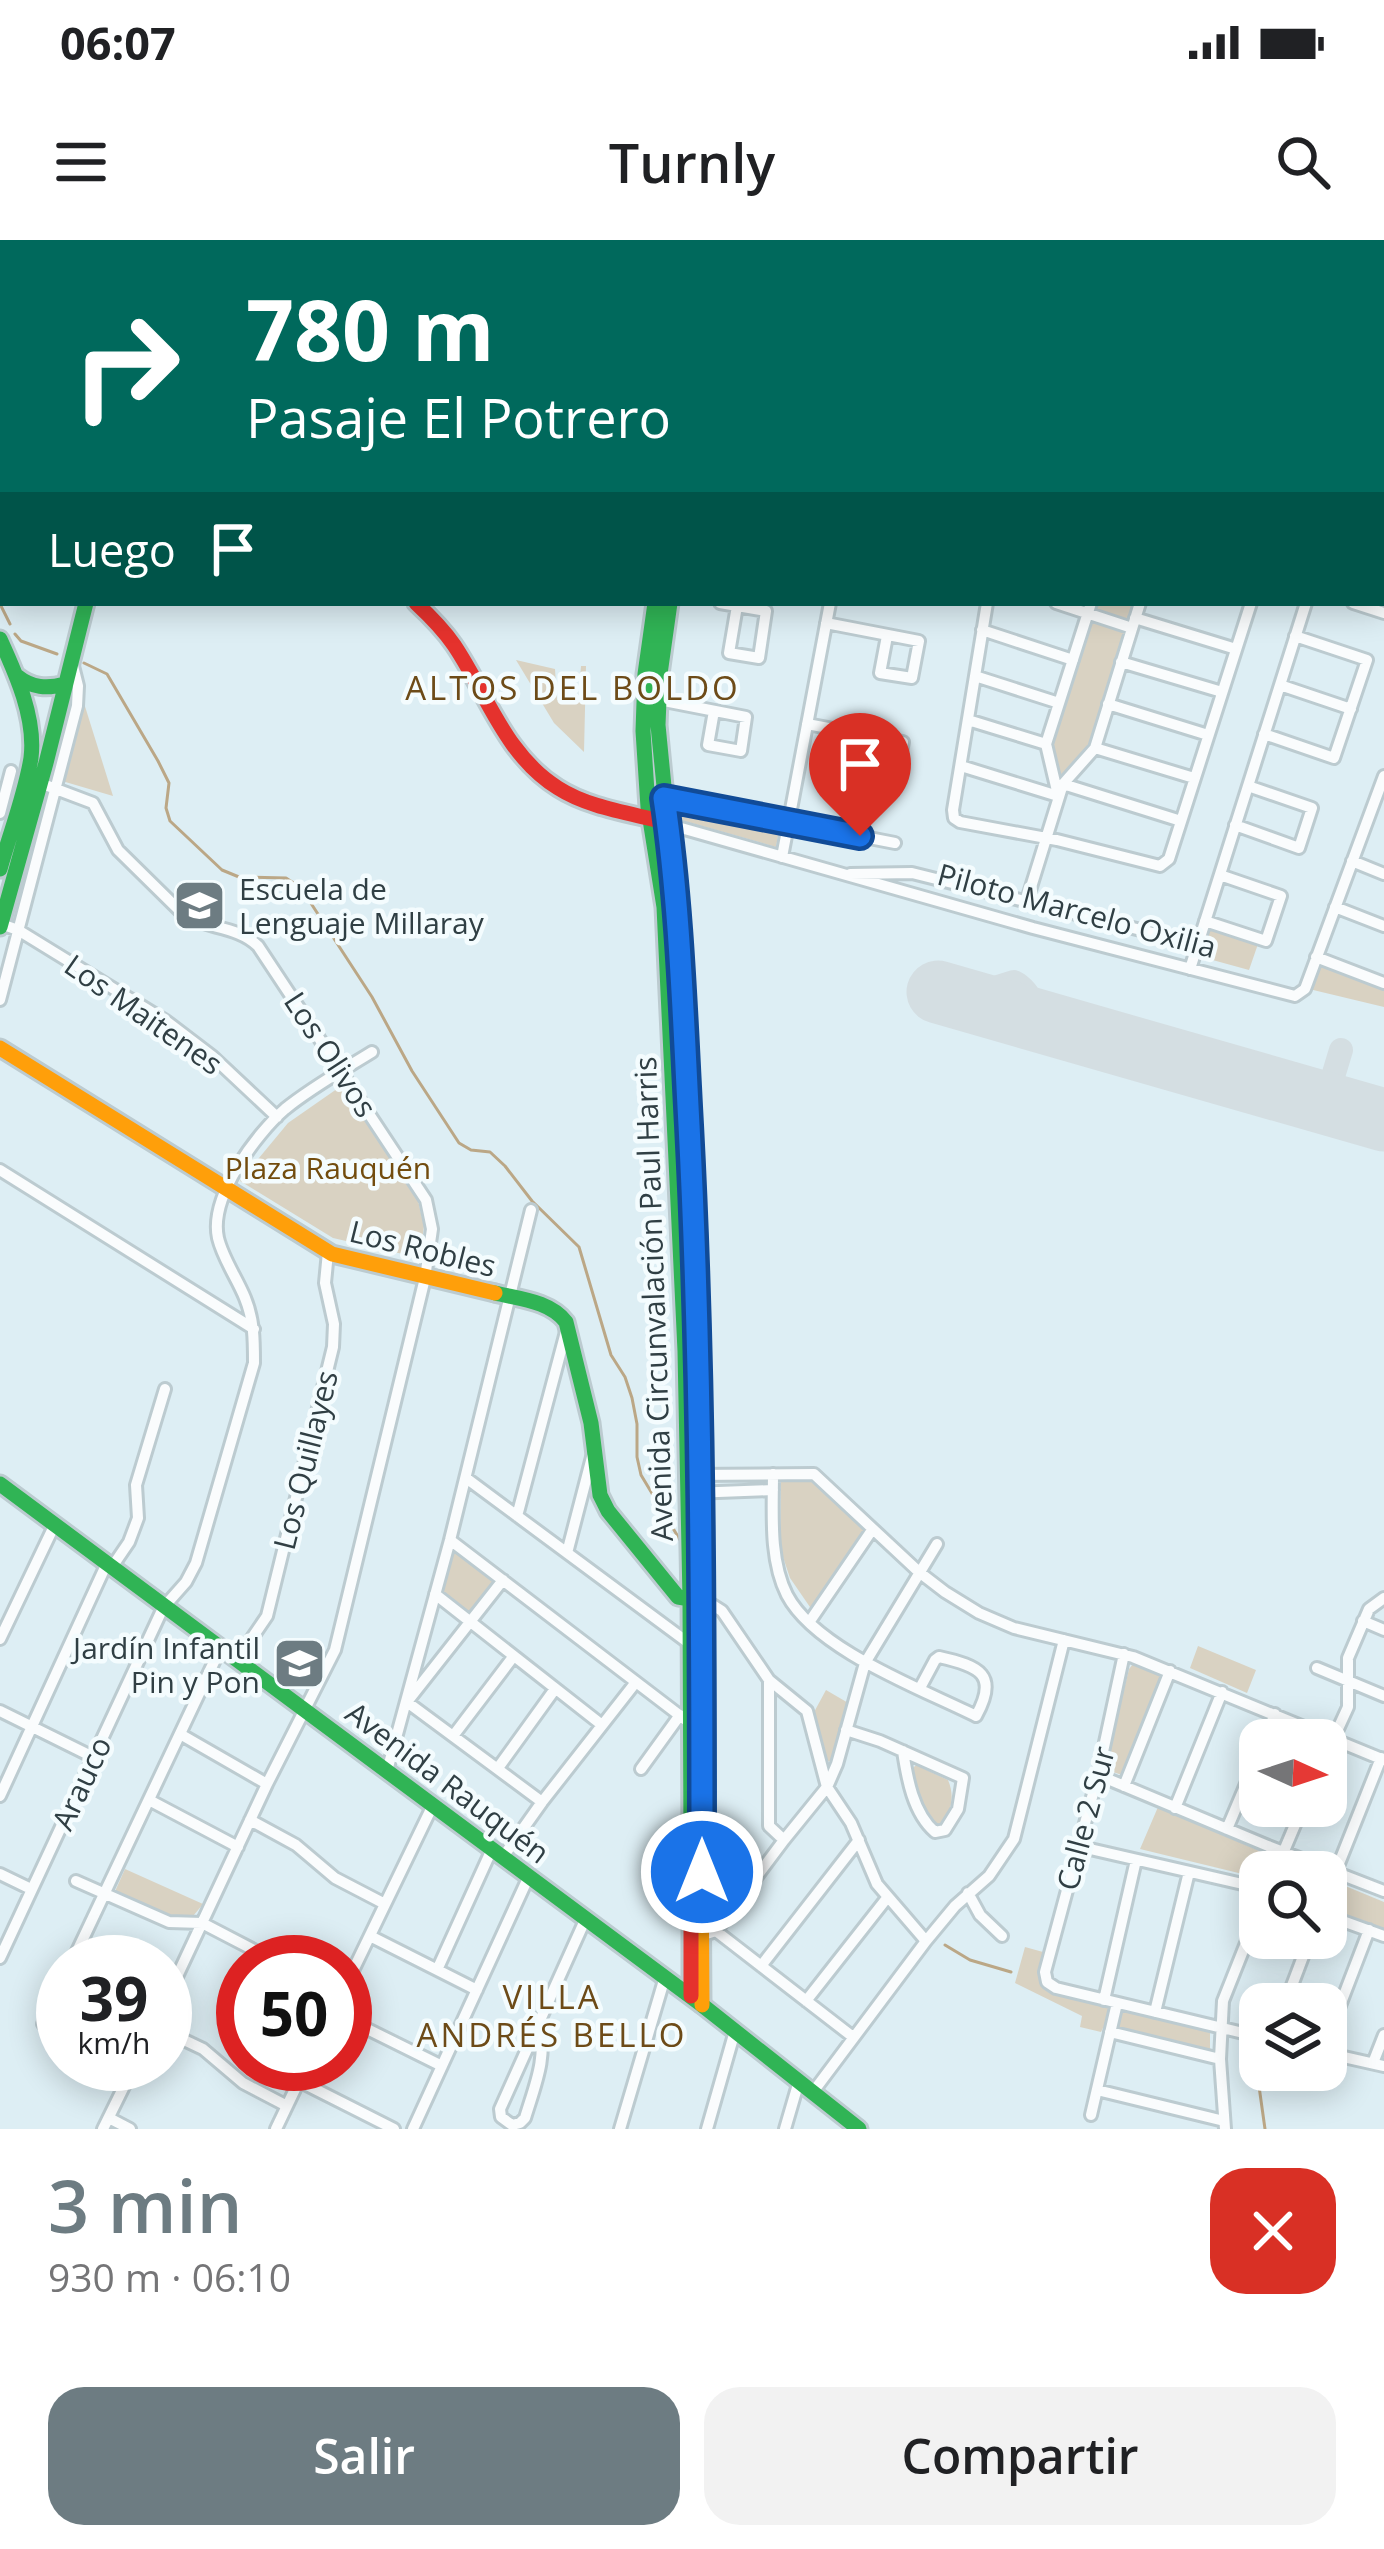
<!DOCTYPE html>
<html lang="es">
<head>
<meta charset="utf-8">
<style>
  body { margin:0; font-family:"Open Sans",sans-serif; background:#f2f2f2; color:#202124; height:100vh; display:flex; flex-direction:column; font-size:45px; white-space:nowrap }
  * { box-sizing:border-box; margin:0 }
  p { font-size:39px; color:#757577 }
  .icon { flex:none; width:66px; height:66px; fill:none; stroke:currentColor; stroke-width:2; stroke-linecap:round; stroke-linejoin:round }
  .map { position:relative; height:1889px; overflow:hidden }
  .drawer { display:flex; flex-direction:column; background:#fff; flex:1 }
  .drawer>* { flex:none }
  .top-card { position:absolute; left:0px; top:0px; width:1386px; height:366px; box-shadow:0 6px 30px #0003; background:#00695c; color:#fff; overflow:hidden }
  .needle { width:78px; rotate:93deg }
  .buttons { position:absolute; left:1239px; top:1479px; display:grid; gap:24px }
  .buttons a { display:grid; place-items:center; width:108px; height:108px; border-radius:24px; background:#fff; box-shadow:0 6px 30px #0003; font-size:60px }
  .speed { position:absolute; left:36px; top:1695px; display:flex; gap:24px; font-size:60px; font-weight:700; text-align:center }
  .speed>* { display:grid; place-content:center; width:156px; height:156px; border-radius:50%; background:#fff; box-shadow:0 6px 30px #0003; line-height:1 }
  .speed small { font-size:30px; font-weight:400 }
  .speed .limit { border:18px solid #d22; background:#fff; color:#111 }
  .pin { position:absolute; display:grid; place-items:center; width:102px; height:102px; color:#fff; margin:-123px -51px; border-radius:50% 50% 50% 0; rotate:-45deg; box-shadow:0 0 12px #0007 }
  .pin .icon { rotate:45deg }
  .me { position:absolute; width:132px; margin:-66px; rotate:0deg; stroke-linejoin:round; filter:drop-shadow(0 0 9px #0008) }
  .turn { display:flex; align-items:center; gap:42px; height:252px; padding:0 48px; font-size:54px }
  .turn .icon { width:156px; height:156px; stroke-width:2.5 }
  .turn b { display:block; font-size:84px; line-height:102px }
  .then { display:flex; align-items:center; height:114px; padding:0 48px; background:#0003; gap:24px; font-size:45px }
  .round { display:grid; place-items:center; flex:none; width:126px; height:126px; border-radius:36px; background:#f2f2f2 }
  .overview { display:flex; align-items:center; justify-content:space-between; height:204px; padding:0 48px }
  h1 { font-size:72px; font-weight:600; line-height:90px; color:#6d7c82 }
  .button { display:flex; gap:24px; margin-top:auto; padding:24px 48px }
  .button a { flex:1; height:138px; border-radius:36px; background:#6d7c82; color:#fff; font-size:48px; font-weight:600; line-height:138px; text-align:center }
  .button a+a { background:#f2f2f2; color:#202124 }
  .status { display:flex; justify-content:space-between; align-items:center; height:84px; padding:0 60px; background:#fff; direction:ltr }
  .status svg { height:33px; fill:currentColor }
  header { display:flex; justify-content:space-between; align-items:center; height:156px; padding:0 48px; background:#fff; font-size:54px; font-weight:600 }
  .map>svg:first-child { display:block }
  .green { fill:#d9d2c2 }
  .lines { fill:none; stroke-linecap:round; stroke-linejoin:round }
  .stream { stroke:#bba786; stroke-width:3 }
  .taxiway { stroke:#d4dee2; stroke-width:24 }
  .runway { stroke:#d4dee2; stroke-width:63 }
  .street-casing { stroke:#bccbd0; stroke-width:16 }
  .fast-casing { stroke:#bccbd0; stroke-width:21 }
  .slow-casing { stroke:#bccbd0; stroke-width:21 }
  .jam-casing { stroke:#bccbd0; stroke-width:21 }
  .street { stroke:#fafcfd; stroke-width:10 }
  .fast { stroke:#30b455; stroke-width:15 }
  .slow { stroke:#ff9f0a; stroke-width:15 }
  .jam { stroke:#e5322d; stroke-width:15 }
  .route-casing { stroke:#114b97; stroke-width:30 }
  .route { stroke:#1a73e8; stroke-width:21 }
  .labels { text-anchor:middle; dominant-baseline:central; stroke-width:9; stroke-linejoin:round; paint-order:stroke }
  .poi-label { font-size:30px; fill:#303f44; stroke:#f4fcfe; text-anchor:start }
  .street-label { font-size:30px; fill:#303f44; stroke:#f4fcfe }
  .park-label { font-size:30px; fill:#724c0e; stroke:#f4fcfe }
  .neighbourhood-label { font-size:33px; letter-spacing:3px; fill:#6d4b18; stroke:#f4fcfe }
</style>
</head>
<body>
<div class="status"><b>06:07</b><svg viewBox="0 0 49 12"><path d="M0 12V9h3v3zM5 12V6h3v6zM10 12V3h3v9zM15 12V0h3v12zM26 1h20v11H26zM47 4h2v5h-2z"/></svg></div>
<header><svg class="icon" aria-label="menu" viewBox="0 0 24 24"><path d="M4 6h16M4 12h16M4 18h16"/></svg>Turnly<svg class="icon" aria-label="search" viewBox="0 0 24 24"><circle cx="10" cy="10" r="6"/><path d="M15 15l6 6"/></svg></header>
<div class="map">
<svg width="1384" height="1889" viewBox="0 0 1384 1889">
  <rect width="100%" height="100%" fill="#ddeef4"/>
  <!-- green -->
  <path class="green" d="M1096,363H1133L1090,504L1056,542L1051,503Z
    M516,420L555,429L557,460L578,463L581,426H586L584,512L554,483Z
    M83,460L113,556L62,541Z
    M678,566L780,585L776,607L681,580Z
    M1208,686L1258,704L1249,730L1198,716Z
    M1320,726L1384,750V767L1309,749Z
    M344,844L417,956L424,986L420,1018L333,998L240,941L288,883Z
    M781,1234L812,1235L865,1289L812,1370L790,1338L780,1308Z
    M454,1310L496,1342L468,1377L441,1355Z
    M1198,1406L1256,1430L1247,1453L1190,1428Z
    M1133,1424L1162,1434L1122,1535L1110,1531L1106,1522L1129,1429Z
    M826,1450L850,1464L833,1522L826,1521L813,1474Z
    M916,1525L948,1540C955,1556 952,1573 939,1586L931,1584L908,1533Z
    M1158,1567L1269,1615L1259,1638L1140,1609Z
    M125,1629L203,1664L189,1681L174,1682L112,1658Z
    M1326,1638L1384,1662V1689L1326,1667Z
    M1025,1707L1043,1712L1041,1746L1048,1752L1210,1789V1811L1103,1788L1101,1792L1080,1787L1082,1776L1015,1743Z"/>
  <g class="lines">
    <!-- stream -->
    <path class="stream" d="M0,364L10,384
      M15,394L21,401L57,414
      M84,423L107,434L158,521L169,543L166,568L170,581L222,630L239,637L286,638L301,648L372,757L412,831L459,903L471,910L490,912L505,926L532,961L579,1007L611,1115L625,1137L632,1158L637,1184V1217L641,1235L680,1300
      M945,1705L970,1720L1011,1732
      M1257,1832L1265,1889"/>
    <!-- taxiway -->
    <path class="taxiway" d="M993,768L994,754L998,747L1014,742C1031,750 1034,772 1050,784
      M1325,863L1341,810"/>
    <!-- runway -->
    <path class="runway" d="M938,752L1384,880"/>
    <defs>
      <path id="street" d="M495,0L509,3
        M1073,0L1091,3
        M1214,0L1227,3
        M40,3V0
        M91,3L92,0
        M340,3V0
        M481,3L482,0
        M856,3L857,0
        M902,3L903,0
        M949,3L950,0
        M997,3L998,0
        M1047,3V0
        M1099,3V0
        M1134,3L1135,0
        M1186,3L1187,0
        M1342,3L1343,0
        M1383,133L1384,129
        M1383,213H1384
        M1383,267L1384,268
        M1383,322H1384
        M720,363L766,371L759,418L729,413L737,366
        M987,363L953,570L954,578L960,582L1057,600L1160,626L1169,619L1251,363
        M1056,363L1132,388
        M1353,363L1384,373
        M1135,378L1236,409
        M826,383L919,401L912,438L880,433L887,396
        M982,390L1073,420
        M1121,422L1222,452
        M975,436L1059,463
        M1280,445L1351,469
        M659,460L746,477L741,511L708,505L714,471
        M1108,464L1208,495
        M968,480L1046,504
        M807,484L903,502L895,544L858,537L865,495
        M1264,494L1334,518L1367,420L1295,396
        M1095,508L1194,538
        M961,526L1058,556
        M40,543L93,563L118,610L184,675C207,689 238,686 258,706L426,960L432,989L425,1038L335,1410L267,1544L165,1762
        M1063,544L1181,581
        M1058,555L1046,504L1091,363
        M663,558L895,603
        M0,573L11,531
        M667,584L1033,688L1295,756L1305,749L1384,536
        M1235,585L1299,608L1312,568L1248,546
        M782,617L830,363
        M1352,621L1384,634
        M850,634L912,633L1197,704
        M1027,660L1063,544L1095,508L1140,363
        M1335,667L1384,686
        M1205,681L1266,701L1281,656L1220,635
        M1,684L18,690L166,781L212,816L277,877
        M1316,717L1384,743
        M1190,729L1306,363
        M0,760L77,466L78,446L73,426
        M0,930L254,1089
        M773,1234C773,1272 769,1320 787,1355C816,1410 922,1449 976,1476C999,1435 980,1426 939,1417L935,1420L920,1448
        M692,1235L814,1234L919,1332L945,1352L979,1373L1014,1388L1133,1417L1384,1520
        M466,1238L690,1404
        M692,1253L773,1250
        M517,1276L567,1088
        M450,1300L691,1484
        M567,1313L592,1217
        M112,1327L129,1302L138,1278L136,1245L165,1149
        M503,1340L407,1462L542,1562
        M435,1354L602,1485
        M698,1360L711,1364L722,1371L769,1440L807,1471L827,1547L851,1583L877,1644L926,1701
        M810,1381L872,1290
        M1363,1381L1384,1390
        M0,1399L55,1284
        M1124,1414L1098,1535L1045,1732L1047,1742L1056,1748L1260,1797
        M237,1420L267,1376L333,1107L334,1084L325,1043L328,1012
        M1317,1428L1384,1456
        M769,1440V1586L784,1600
        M0,1471L93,1517
        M846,1490L880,1501L963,1538L958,1569L945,1590L935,1592C913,1573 907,1538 903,1511
        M180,1494L267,1544
        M453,1496L513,1417
        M1264,1500L1275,1474
        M1326,1515L1348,1467V1418L1369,1369L1384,1358
        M498,1528L555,1449
        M641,1529L680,1475
        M387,1531L450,1300L531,970
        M1098,1535L1268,1606L1384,1651
        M1124,1546L1170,1431
        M0,1556L107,1323
        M149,1560L238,1607
        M1175,1568L1222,1452
        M250,1580L296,1605L335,1638L385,1664
        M1227,1589L1260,1511
        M1077,1606L1260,1648
        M503,1617L542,1562L636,1442
        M1336,1631L1381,1518
        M1275,1632L1303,1566
        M0,1634L31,1649
        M76,1641L169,1682L202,1683L254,1710L269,1722
        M968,1653L980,1675L1002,1696
        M1326,1675L1384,1696
        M716,1691L853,1797
        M370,1696L477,1750
        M700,1696L716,1691L784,1600L827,1547L837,1524L865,1423L937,1304
        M0,1718L163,1368L186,1342L196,1323L254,1123C254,1100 254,1080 245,1058C237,1038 223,1019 218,998C209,957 256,894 285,869C312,847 343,830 372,812
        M72,1722L221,1407
        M761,1726L859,1600
        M437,1730L492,1609
        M63,1742L43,1784L63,1794
        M345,1747L433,1565
        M1104,1760L1136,1620
        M806,1761L887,1658
        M1285,1764L1310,1698
        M1155,1772L1189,1632
        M345,1778L442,1826
        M540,1780C546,1821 537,1839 525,1878L520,1883L512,1885L501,1877L500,1869L586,1678
        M165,1791L203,1809L243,1843L287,1866
        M1110,1792L1220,1819
        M1326,1802L1369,1690
        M1326,1813L1384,1826
        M1373,1823L1384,1795
        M299,1841L394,1889
        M1097,1850L1224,1881
        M813,1852L926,1701L955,1666L989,1636L1014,1599L1064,1400
        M1091,1875L1117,1763
        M109,1878L130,1889
        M103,1889L135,1824
        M276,1889L307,1824
        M413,1889L529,1636
        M620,1889L665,1737
        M707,1889L735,1791
        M785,1889L799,1841
        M1225,1889L1220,1819L1223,1761L1260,1668"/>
      <path id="fast" d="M0,6L2,0
        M0,39L3,41
        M655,363L645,434L643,491L648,567L664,667L685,1111L690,1359L691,1602
        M670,363L660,434L658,485L676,669L692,935L698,1121L701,1604
        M0,399C16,434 36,478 31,518C25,555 10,593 0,629
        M17,436C32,448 47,449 65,444
        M0,687L46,523L86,363
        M495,1053C520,1059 550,1061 566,1082L591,1183L600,1255L608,1271L678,1357L690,1359
        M0,1244L702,1765L859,1889"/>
      <path id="slow" d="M0,808L332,1014L495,1053
        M701,1604L702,1765"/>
      <path id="jam" d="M177,3L178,0
        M721,3L722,0
        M734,3L735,0
        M416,363C430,376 443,389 454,405C487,454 505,515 558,548C586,566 623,572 656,580
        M691,1602V1756"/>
    </defs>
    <!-- street casing -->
    <use href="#street" class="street-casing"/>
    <!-- fast casing -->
    <use href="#fast" class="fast-casing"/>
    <!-- slow casing -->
    <use href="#slow" class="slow-casing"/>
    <!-- jam casing -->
    <use href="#jam" class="jam-casing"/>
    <!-- street -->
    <use href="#street" class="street"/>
    <!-- fast -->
    <use href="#fast" class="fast"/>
    <!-- slow -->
    <use href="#slow" class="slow"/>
    <!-- jam -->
    <use href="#jam" class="jam"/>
  </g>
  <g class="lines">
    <defs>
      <path id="route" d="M702,1632C702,1383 702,1134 689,885C683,776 680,666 664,558L860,596"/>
    </defs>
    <!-- route casing -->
    <use href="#route" class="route-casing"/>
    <!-- route -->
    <use href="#route" class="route"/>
  </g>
  <!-- icons -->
  <defs>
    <symbol id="school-square" viewBox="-11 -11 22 22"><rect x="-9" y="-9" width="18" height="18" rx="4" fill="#6d7c82" stroke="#f4fcfe"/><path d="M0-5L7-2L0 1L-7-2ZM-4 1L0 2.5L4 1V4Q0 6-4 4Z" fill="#fff"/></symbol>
  </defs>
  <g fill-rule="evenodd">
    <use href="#school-square" x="170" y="636" width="59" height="59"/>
    <use href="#school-square" x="270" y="1394" width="59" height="59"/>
  </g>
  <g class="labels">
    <!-- poi labels -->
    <g class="poi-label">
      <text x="239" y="648">Escuela de<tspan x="239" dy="34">Lenguaje Millaray</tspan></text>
      <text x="260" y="1407" text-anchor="end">Jardín Infantil<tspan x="260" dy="34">Pin y Pon</tspan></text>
    </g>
    <!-- street labels -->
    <g class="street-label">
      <text transform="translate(1077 670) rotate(15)">Piloto Marcelo Oxilia</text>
      <text transform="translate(144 774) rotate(35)">Los Maitenes</text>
      <text transform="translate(331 814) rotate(57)">Los Olivos</text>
      <text transform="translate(423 1008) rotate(14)">Los Robles</text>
      <text transform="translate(653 1059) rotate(-92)">Avenida Circunvalación Paul Harris</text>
      <text transform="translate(305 1220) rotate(-76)">Los Quillayes</text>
      <text transform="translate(448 1542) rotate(37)">Avenida Rauquén</text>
      <text transform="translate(81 1543) rotate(-65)">Arauco</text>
      <text transform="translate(1085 1578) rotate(-75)">Calle 2 Sur</text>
    </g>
    <!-- park labels -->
    <g class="park-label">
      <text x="328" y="927">Plaza Rauquén</text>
    </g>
    <!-- neighbourhood labels -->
    <g class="neighbourhood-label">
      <text x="573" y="447">ALTOS DEL BOLDO</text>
      <text x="552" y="1756">VILLA<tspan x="552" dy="38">ANDRÉS BELLO</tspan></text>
    </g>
  </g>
</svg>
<div class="buttons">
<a><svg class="needle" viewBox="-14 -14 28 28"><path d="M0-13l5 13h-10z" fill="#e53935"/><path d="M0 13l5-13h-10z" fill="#757577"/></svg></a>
<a><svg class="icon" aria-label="search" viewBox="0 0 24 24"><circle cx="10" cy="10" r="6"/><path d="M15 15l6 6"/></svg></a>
<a><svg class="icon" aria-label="layers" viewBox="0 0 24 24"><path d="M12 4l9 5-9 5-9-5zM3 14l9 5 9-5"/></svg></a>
</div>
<div class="speed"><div>39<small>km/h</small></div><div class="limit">50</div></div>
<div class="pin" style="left:860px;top:596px;background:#d93025"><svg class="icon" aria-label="arrive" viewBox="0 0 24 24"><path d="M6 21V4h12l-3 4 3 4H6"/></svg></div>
<svg class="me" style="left:702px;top:1632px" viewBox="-20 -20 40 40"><circle r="17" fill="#1a73e8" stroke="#fff" stroke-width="3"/><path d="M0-11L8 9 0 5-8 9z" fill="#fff"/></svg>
<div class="top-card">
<div class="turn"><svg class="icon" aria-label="right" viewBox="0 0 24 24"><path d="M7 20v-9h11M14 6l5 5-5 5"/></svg><div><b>780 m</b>Pasaje El Potrero</div></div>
<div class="then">Luego<svg class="icon" aria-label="arrive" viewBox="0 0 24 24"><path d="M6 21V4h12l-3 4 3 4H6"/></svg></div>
</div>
</div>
<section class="drawer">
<div class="overview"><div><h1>3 min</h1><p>930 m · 06:10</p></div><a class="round" style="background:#d93025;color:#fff"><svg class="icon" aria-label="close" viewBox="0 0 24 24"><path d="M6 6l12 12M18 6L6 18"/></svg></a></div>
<div class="button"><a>Salir</a><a>Compartir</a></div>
</section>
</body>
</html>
